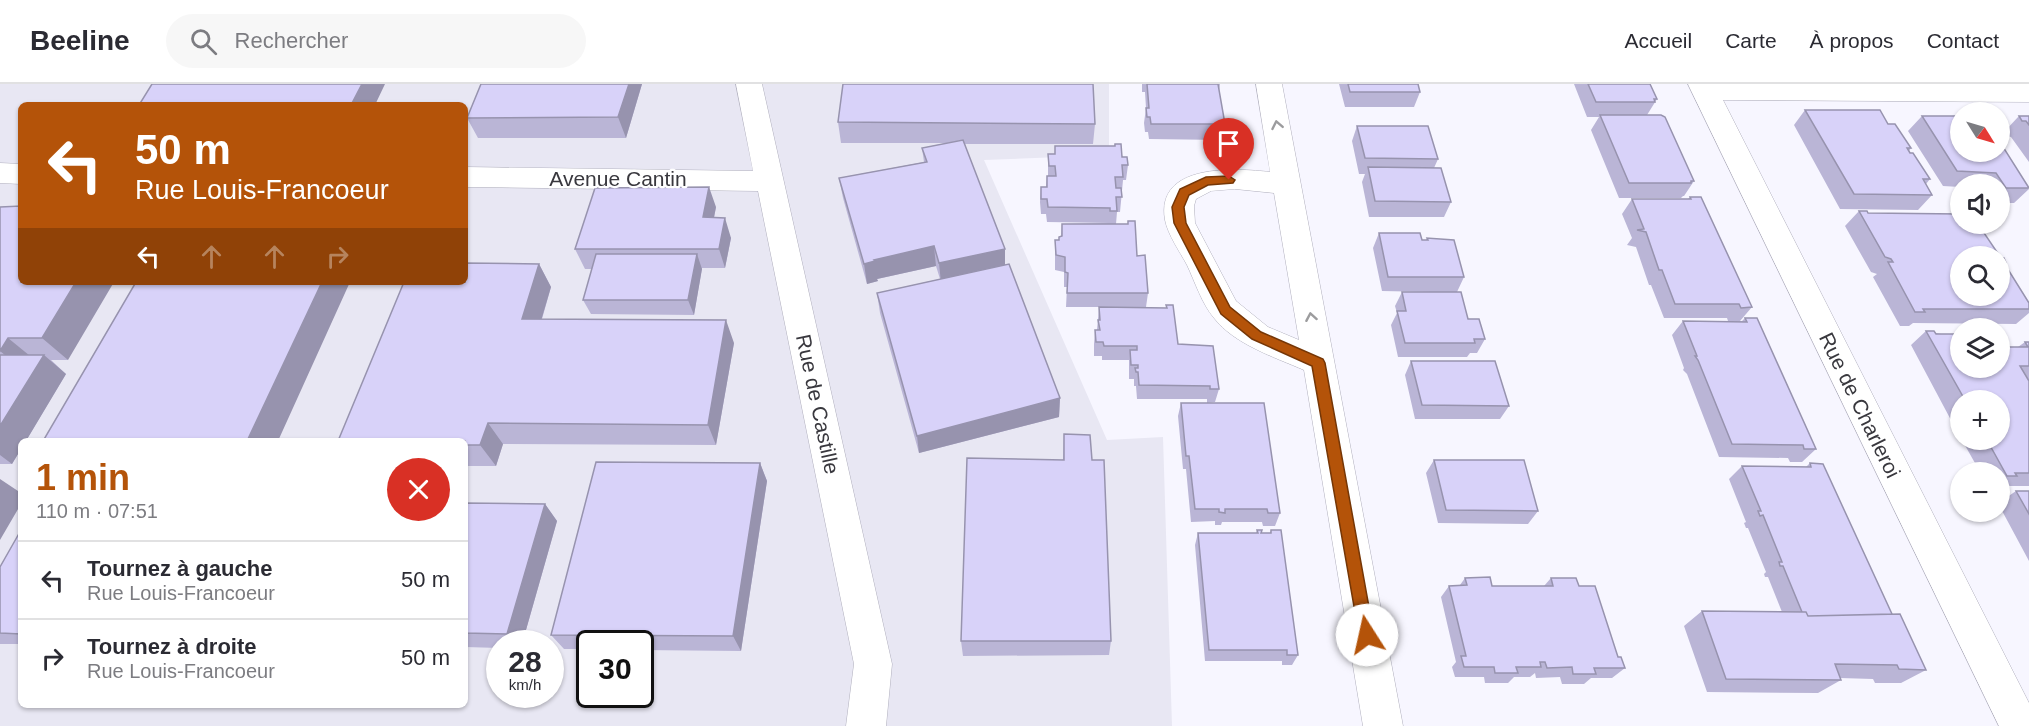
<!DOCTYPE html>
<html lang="fr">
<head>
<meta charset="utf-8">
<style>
  body { margin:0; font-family:Helvetica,sans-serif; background:#f7f7f7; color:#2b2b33; height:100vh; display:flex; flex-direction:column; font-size:22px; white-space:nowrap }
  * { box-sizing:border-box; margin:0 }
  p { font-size:20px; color:#7c7c81 }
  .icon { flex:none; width:33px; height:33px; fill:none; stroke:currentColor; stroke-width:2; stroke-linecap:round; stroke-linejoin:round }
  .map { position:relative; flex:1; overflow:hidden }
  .side { position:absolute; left:18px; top:354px; width:450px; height:270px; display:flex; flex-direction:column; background:#fff; border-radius:9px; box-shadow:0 2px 4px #0004 }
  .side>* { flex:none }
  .guide { position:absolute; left:18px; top:18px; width:450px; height:183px; border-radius:9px; box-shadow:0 2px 4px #0004; background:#b45309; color:#fff; overflow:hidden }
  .needle { width:39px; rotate:127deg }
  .fabs { position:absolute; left:1950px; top:18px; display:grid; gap:12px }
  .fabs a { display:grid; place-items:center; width:60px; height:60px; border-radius:50%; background:#fff; box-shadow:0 2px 4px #0004; font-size:30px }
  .speed { position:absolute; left:486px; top:546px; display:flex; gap:12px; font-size:30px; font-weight:700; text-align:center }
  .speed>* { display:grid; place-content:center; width:78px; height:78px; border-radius:50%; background:#fff; box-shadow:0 2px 4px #0004; line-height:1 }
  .speed small { font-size:15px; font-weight:400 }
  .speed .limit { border:3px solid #111; border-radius:9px; background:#fff; color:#111 }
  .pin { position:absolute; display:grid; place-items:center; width:51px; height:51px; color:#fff; margin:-62px -26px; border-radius:50% 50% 50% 0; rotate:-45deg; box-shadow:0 0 6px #0007 }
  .pin .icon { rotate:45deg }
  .me { position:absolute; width:66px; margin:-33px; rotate:350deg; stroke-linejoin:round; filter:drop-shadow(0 0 4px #0008) }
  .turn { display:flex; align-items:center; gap:21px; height:126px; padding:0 18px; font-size:27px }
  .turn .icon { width:78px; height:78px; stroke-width:2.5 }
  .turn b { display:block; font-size:42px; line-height:51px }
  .lanes { display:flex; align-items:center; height:57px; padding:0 18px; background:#0003; justify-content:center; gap:30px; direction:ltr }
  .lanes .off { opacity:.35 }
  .round { display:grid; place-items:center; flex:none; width:63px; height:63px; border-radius:32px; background:#f7f7f7 }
  .summary { display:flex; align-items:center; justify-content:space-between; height:102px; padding:0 18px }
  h1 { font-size:36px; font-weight:700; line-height:45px; color:#b45309 }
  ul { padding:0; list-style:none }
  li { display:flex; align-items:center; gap:18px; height:78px; padding:0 18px; border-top:2px solid #e1e1e2 }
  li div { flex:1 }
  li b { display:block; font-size:22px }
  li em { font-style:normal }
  header { display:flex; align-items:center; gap:36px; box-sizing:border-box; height:84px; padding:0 30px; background:#fff; border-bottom:2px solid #e1e1e2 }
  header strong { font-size:28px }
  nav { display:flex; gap:33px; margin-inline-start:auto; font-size:21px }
  .search { width:420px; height:54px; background:#f7f7f7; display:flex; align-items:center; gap:15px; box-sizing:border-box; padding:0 21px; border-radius:33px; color:#7c7c81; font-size:22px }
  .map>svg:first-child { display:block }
  .built { fill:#e8e7f3; fill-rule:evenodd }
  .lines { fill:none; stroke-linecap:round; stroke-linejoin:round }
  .minor-casing { stroke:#b0afbd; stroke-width:1 }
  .minor { fill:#fff; fill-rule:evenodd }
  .wall { fill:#bab5d6 }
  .shaded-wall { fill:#9793ae }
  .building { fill:#d8d2f9; stroke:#9793ae; stroke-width:1.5; fill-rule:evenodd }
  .oneway { stroke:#9c9c9e }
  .route { fill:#b45309; stroke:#753606; stroke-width:1.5 }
  .labels { text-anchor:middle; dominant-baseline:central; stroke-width:4.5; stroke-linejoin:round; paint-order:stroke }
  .street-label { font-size:21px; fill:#39383e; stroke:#fff }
</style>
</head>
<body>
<header>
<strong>Beeline</strong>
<div class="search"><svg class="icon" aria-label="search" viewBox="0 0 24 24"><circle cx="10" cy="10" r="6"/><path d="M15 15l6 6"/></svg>Rechercher</div>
<nav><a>Accueil</a><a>Carte</a><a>À propos</a><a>Contact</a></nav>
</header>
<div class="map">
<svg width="2029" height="642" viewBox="0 0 2029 642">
  <rect width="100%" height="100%" fill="#f7f6ff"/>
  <!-- built -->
  <path class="built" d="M0,0H1109V71L984,76L1107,356L1163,353L1172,642H0ZM21,21H465V198H21ZM21,357H465V621H21ZM500,560H550V610H500ZM590,560H640V610H590Z"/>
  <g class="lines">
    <defs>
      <path id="minor" d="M736,0H762L892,580L886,642H846L854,580L758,107L465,103V83L753,87Z
        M1256,0H1282L1403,642H1363L1304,286C1274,273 1234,260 1214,234C1202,220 1195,198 1187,181C1180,168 1168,151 1165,136C1155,79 1235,84 1270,88ZM1235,105L1274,109L1299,256L1268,243L1236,217L1195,139L1194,122L1196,115L1211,107Z
        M1688,0H2029V18L1723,16L2029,619V642H1999Z
        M0,79L21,80V100L0,99Z"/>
    </defs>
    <!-- minor casing -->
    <use href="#minor" class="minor-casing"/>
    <!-- minor -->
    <use href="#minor" class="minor"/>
  </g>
  <!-- wall -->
  <path class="wall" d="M481,0H642L626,54H478L467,34Z
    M1142,0H1220L1219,7L1225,40L1222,56L1149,55L1148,48H1145L1144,39L1146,24L1145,8H1142Z
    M1339,0H1418L1420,8L1414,23H1345Z
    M1574,0H1650L1657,15L1647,31L1694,97L1684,112H1683L1681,114H1619L1591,46L1599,33H1587Z
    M1805,26L1911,64L1909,67L1930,95L1926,100L1932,111L1918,126L1840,125L1794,41Z
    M1922,32L2029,105L2014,119H2000V100H1960V103L1943,102L1908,47Z
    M2019,32H2029V78L2011,53L2007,52L2004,48Z
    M838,38L1095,40L1093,60H965L1005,181L1060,314L1059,333L919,369L880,229L877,209L940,195L936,182L877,195L878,197L867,200L843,114L839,94L924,78L922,64L946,59H841Z
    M1357,42L1438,75L1434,84L1451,118L1444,133H1369L1362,98L1365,90H1359L1352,57Z
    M1115,60L1128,81L1126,96H1123L1120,128H1117L1116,140L1137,172L1148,209L1146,223H1066L1067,203H1064V188L1055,186V156H1059L1061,152L1062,140L1109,139L1047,138L1046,130H1041L1040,118L1041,103H1046L1047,92H1048V70H1055V62H1114Z
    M1690,113L1752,223L1740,237H1742L1745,234L1816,365L1802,378H1790L1788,374L1719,373L1687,290L1683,286L1684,284L1672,251L1683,237H1728L1727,234H1664L1651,201H1649L1636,163L1627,161L1632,154L1622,130L1632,115H1688Z
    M0,123L68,276H51L66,290L12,380H0Z
    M716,123L714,134L731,154L725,184H702L694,231L591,230L583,216L592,185H585L575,165Z
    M1859,127L2001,174L2006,179L2005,181L2029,219V229L2016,240L1913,239L1909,242H1900L1873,193L1877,190L1871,188L1845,142Z
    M1379,149L1422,156H1426L1427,154L1464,193L1457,208L1468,235L1485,255L1477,269H1470L1467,273H1398L1391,241L1397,229L1395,222L1402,208H1431L1382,207L1373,164Z
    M539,180L551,203L542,235L734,259L716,361L503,360L496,382H465V357Z
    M1166,221L1178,260L1219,305L1215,318L1207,319V315H1137L1136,302H1134V295H1129V276H1102V272H1094V260L1095,246H1097L1099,223L1166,224Z
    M1926,247L2007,263H2018L2025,258H2029V402H2003L2000,404V388H1980L1962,356H2000V316H1960V353L1911,261Z
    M1411,277L1509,322L1500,335H1415L1405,291Z
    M1181,319L1280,429L1275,442H1263L1262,438H1222L1221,441H1215V437L1191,438L1186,385H1183L1178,332Z
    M1064,350L1111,557L1109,571L963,572L961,557L1063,375Z
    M1434,376L1538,427L1528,440L1438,439L1426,389Z
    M760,379L767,397L741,567L640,566V560H590V565H564L551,551Z
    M1810,379L1892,530L1926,586L1901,599H1875L1873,595L1840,594L1841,596L1818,609L1707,608L1684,542L1702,527L1782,528L1768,493H1765L1764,490L1766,488L1748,444H1746L1744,439L1746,438L1729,395L1742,382L1806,383Z
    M2016,407H2029V477L2000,423V418Z
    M465,419L545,420L557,437L522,560H500V564L465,563Z
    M21,446V560H0V483Z
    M1257,446L1261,449H1270L1271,446L1298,571L1292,581H1282V577H1205L1195,461L1198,449H1256Z
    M1465,494L1492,502H1544L1551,494L1579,502L1618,573L1625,584L1612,594H1591L1584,600H1562L1560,593L1536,594L1535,589L1530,593H1514L1508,599H1485L1484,593H1455L1452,583L1456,578L1441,513L1449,502L1460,501Z"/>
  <!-- shaded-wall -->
  <path class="shaded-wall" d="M362,0H385L375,21H351Z
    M629,0H642L626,54L618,33Z
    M709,103L716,123L710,153L703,133Z
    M725,134L731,154L725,184L719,165Z
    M934,162L936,182L877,195L878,197L867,200L864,180L874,176Z
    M1005,165V185L941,199L939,179Z
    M697,170L702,185L694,231L688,216Z
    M539,180L551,203L535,257L522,235Z
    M76,198H114L68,276L42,254Z
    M322,198H350L278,357H247Z
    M726,236L734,259L716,361L708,341Z
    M8,254L35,276L27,289L0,267Z
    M44,271L66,290L26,357H21V365L12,380L0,371V342Z
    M1060,314L1059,333L919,369L917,352Z
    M488,339L503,360L496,382L480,361Z
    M760,379L767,397L741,567L733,552Z
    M0,395L21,409V420L0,456Z
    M545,420L557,437L522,560H517L507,550Z"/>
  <!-- building -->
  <path class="building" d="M152,0H362L351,21H139Z
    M481,0H629L618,33L467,34Z
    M843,0H1093L1095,40L838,38Z
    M1147,0H1218L1225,40H1151L1150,33H1147L1146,24H1149Z
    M1348,0H1418L1420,8H1350Z
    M1588,0H1650L1657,15H1654L1655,18H1596Z
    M1805,26H1880L1888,40H1895L1911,64H1907L1910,69H1913L1930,95H1923L1932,111L1854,110Z
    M1600,31H1661L1665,33L1694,97H1691V99H1629Z
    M1922,32H1960V68H2000V58L2029,104H2006L1996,89L1957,87Z
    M2019,32H2029V41L2026,37H2022Z
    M1357,42H1428L1438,75L1365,74Z
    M963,56L1005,165L939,179L934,162L874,176L875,177L864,180L839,94L927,78L922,64Z
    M1115,60H1121L1122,73H1127L1128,81H1122L1123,93H1115L1116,104H1121L1122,113H1116L1117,127H1110V124L1048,123L1047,115H1041V103H1047V92H1056L1055,82H1049L1048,70H1055V62H1115Z
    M1368,83L1441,84L1451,118L1375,117Z
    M709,103L703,133L725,134L719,165H575L595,104Z
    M1690,113H1701L1752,223L1741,224L1739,220H1675L1662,186H1659L1646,148L1637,146L1644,145L1632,115H1691Z
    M21,122V198H76L42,254H8L0,267V123Z
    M1859,127H1867L1868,129L1960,130V140H1978L2001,174H2004L2006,179H2004L2029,219V225H1923L1925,228H1915L1888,178H1893L1891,175L1885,173ZM1960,172H2000V212H1960Z
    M1128,137H1135L1137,172L1145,171L1148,209H1067L1068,189L1065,188V173L1056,171L1055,156H1059V153L1062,152V140H1128Z
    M1379,149H1420L1422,156H1428L1427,154L1454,156L1464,193H1388Z
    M596,170H697L688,216H583Z
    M465,179L539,180L522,235L726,236L708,341L488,339L480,361H465V357H338L404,198H465Z
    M1009,180L1060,314L917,352L877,209Z
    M136,198H322L247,357H43Z
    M1402,208H1461L1468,235H1479L1485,255H1474L1475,259H1405L1397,227H1406Z
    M1166,221H1173L1178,260L1213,262L1219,305H1210V302L1139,301L1138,288H1136L1135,284H1138V281H1131L1130,266H1137V262H1104L1103,258H1096L1095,246H1100L1098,236H1100L1099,223L1167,224Z
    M1745,234H1757L1816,365H1804L1803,361L1732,360L1698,276L1695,272H1697L1683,237L1747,238Z
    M1926,247H1934L1936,250H1960V284H2000V251L2007,263H2028L2025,258H2029V282H2020L2029,297V389H2015L2017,392H2007L1987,356H2000V316H1965Z
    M0,271H44L0,342Z
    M1411,277H1495L1509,322L1422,321Z
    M1181,319H1264L1280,429H1268L1267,425H1225V429L1219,428V425H1195L1189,372H1186Z
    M1064,350L1090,351L1092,376H1104L1111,557H961L967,374L1064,376Z
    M1434,376H1524L1538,427L1446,426Z
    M596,378L760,379L733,552L551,551Z
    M1810,379L1823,380L1892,530L1808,532L1806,528H1802L1783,482H1780L1779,478H1782L1763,431L1760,432L1758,427H1761L1742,382L1811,383Z
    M2016,407H2029V430Z
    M465,419L545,420L507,550L465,549Z
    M21,446V550L0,549V483Z
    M1257,446H1262L1261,449H1271V446H1281L1298,571H1287V566H1209L1198,449H1258Z
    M1490,493L1492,502H1553L1551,494H1576L1579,502H1595L1618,573H1621L1625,584H1594L1596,590H1573L1572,583L1547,584L1545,578H1540L1541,583H1516L1518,589H1495L1494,583H1464L1461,572H1466L1449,502L1467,501L1465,494Z
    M1702,527L1806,528L1808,532L1900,530L1926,586L1899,585L1897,581L1835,580L1841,596L1726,595Z"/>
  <!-- one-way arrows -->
  <defs><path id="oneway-chevron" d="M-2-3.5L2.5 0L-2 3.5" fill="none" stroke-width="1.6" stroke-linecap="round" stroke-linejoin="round" transform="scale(1.5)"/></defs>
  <g class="oneway">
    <use href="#oneway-chevron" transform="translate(1277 41) rotate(-101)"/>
    <use href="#oneway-chevron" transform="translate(1311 233) rotate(-100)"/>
  </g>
  <!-- route -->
  <path class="route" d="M1229,92L1235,96L1233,99L1208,101L1189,111L1184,123L1186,139L1230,223L1261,248L1323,275L1325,279L1374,551L1372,556L1367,559L1361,556L1359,551L1312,282L1252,255L1221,230L1174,139L1172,123L1180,105L1206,93Z"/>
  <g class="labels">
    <!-- street labels -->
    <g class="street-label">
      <text x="618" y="94">Avenue Cantin</text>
      <text transform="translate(818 320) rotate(78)">Rue de Castille</text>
      <text transform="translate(1860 321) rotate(64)">Rue de Charleroi</text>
    </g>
  </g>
</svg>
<div class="fabs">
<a><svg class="needle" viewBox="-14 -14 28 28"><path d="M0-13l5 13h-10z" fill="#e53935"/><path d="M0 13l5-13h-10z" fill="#7c7c81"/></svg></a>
<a><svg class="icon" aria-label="sound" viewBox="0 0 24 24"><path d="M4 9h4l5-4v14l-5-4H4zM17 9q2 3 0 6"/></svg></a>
<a><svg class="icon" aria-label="search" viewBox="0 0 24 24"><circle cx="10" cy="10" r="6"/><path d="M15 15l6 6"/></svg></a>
<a><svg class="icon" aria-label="layers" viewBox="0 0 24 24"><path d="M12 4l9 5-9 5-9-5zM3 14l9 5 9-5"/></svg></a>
<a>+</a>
<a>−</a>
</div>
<div class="speed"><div>28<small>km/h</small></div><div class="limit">30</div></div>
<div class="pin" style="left:1229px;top:96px;background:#d93025"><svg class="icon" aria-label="arrive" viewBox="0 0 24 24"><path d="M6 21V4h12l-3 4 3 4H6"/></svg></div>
<svg class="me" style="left:1367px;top:551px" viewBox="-20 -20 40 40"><circle r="19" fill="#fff"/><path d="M0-13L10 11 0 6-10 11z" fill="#b45309"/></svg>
<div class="guide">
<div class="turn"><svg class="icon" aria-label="left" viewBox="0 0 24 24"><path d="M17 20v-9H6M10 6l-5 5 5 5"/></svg><div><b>50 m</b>Rue Louis-Francoeur</div></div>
<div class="lanes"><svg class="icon" aria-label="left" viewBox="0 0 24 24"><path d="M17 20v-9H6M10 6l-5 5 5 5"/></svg><svg class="icon off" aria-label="ahead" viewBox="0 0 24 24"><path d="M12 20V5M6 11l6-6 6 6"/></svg><svg class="icon off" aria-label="ahead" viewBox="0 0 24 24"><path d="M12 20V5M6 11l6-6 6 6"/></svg><svg class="icon off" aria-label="right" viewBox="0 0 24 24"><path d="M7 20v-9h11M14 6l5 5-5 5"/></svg></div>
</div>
<section class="side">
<div class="summary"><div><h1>1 min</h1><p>110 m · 07:51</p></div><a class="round" style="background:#d93025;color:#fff"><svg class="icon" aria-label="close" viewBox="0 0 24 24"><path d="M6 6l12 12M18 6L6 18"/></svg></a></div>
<ul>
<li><svg class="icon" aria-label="left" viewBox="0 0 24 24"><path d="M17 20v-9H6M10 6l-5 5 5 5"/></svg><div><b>Tournez à gauche</b><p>Rue Louis-Francoeur</p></div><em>50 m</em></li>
<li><svg class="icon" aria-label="right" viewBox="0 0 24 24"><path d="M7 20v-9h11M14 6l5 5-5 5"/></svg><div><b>Tournez à droite</b><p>Rue Louis-Francoeur</p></div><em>50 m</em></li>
</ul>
</section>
</div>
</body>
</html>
